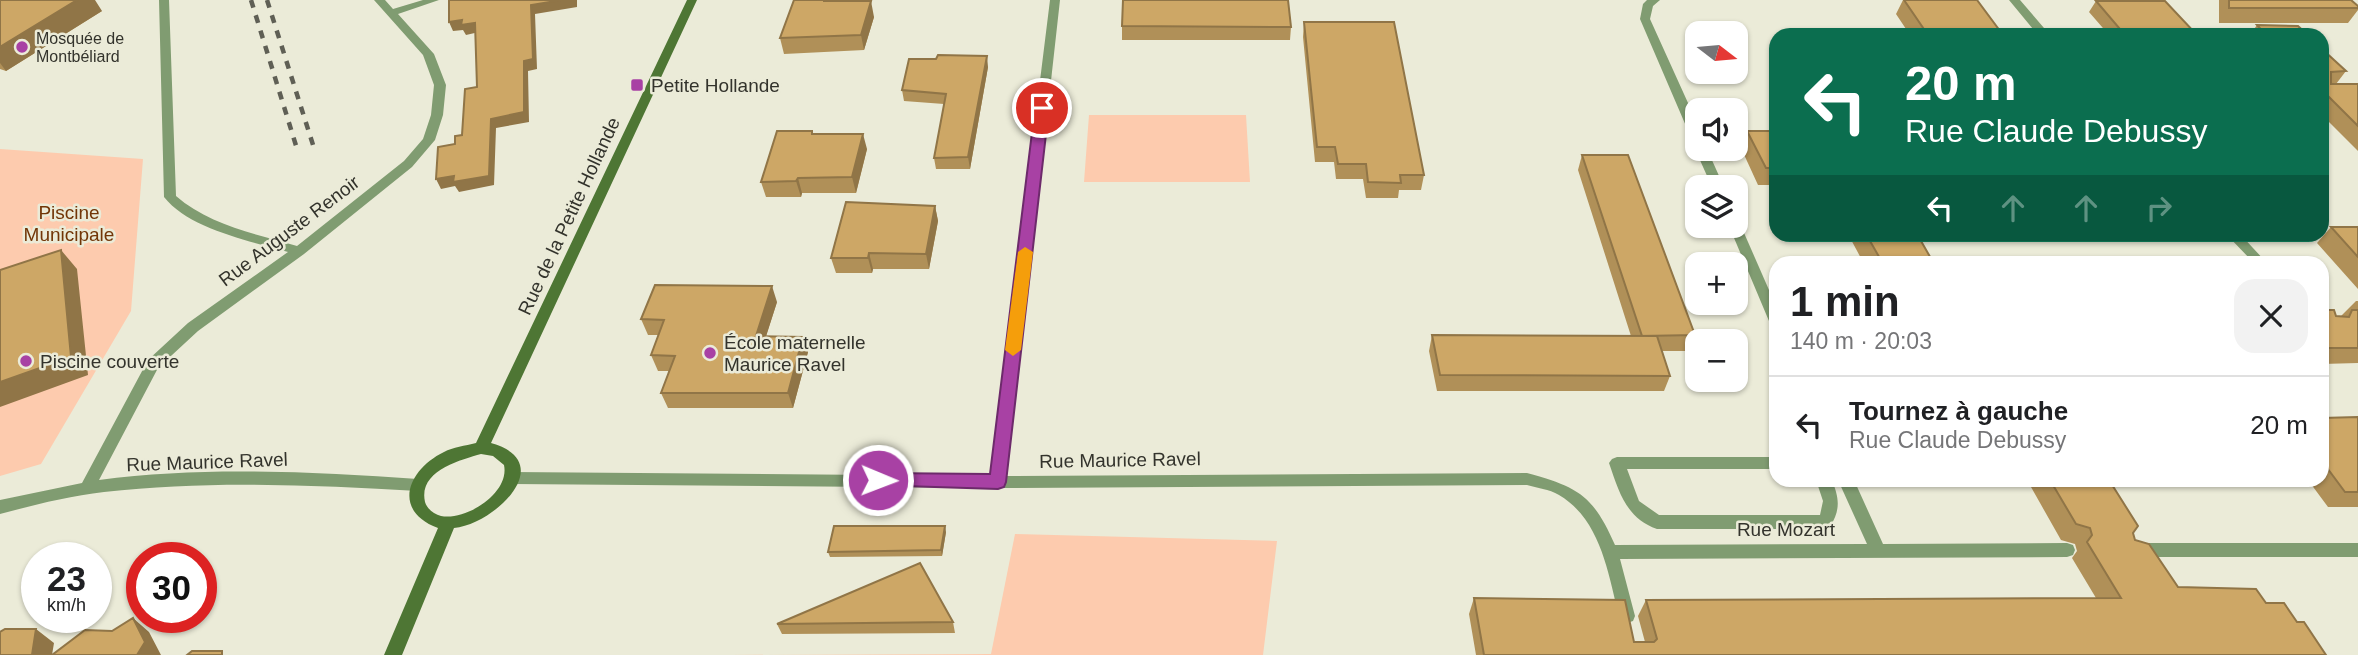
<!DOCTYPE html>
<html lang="fr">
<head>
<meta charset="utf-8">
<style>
  body { margin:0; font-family:Helvetica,sans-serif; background:#f2f2f2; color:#202124; height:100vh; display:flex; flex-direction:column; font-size:26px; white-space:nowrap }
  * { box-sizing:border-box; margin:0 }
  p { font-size:23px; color:#757577 }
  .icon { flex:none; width:38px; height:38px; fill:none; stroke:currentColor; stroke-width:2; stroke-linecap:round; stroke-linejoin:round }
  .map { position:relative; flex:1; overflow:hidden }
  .details { position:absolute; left:1769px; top:256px; width:560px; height:231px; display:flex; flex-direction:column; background:#fff; border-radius:21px; box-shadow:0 2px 5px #0004 }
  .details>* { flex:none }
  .banner { position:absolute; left:1769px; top:28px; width:560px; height:214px; border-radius:21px; box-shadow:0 2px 5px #0004; background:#0b6e4f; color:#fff; overflow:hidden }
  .needle { width:46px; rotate:106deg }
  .fabs { position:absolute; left:1685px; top:21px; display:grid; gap:14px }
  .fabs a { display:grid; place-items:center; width:63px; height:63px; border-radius:14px; background:#fff; box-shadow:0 2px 5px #0004; font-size:35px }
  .speed { position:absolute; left:21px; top:542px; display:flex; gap:14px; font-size:35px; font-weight:700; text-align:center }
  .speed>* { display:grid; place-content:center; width:91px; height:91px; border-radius:50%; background:#fff; box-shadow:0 2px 5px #0004; line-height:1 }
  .speed small { font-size:18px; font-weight:400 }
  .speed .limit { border:10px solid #d22; background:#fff; color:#111 }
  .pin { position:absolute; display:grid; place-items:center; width:60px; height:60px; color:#fff; margin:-30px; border:4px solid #fff; border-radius:50%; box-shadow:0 2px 7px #0007 }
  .me { position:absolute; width:77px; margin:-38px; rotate:91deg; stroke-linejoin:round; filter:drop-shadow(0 0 5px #0008) }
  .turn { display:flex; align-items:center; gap:24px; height:147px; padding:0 21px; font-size:32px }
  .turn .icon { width:91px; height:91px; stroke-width:2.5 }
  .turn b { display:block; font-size:49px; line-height:60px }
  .lanes { display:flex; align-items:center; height:66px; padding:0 21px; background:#0003; justify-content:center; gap:35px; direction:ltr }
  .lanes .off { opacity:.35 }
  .round { display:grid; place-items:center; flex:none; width:74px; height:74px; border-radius:21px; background:#f2f2f2 }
  .overview { display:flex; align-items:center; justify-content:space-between; height:119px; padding:0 21px }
  h1 { font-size:42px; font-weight:700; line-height:52px }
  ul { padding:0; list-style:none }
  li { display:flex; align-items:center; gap:21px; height:98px; padding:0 21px; border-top:2px solid #e0e0e0 }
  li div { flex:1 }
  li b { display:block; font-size:26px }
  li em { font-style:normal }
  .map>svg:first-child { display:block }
  .green { fill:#fdcbae }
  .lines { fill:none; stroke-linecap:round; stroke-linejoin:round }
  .street { fill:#809c71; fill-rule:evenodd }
  .secondary { fill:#4e7634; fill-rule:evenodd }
  .rail { stroke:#5f5f55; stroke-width:4.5; stroke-dasharray:8 8; stroke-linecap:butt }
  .wall { fill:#b09058 }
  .shaded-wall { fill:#907547 }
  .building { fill:#cda766; stroke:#907547; stroke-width:2 }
  .route { fill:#a841a4; stroke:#6d2a6b; stroke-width:2 }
  .slow { fill:#f59e0b }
  .poi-dot { fill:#a841a4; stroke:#ebebd8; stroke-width:2.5 }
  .labels { text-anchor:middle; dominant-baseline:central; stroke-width:5; stroke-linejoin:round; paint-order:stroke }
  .far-poi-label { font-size:16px; fill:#33332c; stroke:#ebebd8; text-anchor:start }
  .poi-label { font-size:19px; fill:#33332c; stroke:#ebebd8; text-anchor:start }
  .park-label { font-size:19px; fill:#723607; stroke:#ebebd8 }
  .street-label { font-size:19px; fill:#33332c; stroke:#ebebd8 }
</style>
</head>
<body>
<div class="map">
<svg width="2358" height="655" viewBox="0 0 2358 655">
  <rect width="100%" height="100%" fill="#ebebd8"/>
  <!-- green -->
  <path class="green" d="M1089,115H1246L1250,182H1084Z
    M0,149L143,159L131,311L41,464L0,476Z
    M1015,534L1277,541L1263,655H731L991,654Z"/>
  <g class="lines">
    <!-- street -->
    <path class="street" d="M159,0H169L176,196C209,225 256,234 297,246L404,161L423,139L431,115L434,85L423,55L374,0H385L393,9L423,0H439L398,14L434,54L446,85L443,115L435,140L412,167L304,254L198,331L158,368L99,480C205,466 312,472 418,479L424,481L426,485L424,489L418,491C313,485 209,480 104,492C69,496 34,505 0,514V500L82,483L148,360L188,323L288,252C250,241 189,229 164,197Z
      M1050,0H1060L1007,476L1527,473C1578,487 1593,495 1615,545L1867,544L1838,480H1854L1883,544L2067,543L2073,545L2075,550L2073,555L2067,557L1620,559L1635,616L1633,621L1627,623L1621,621L1619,616C1608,573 1601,520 1559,495C1549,489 1537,488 1527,485L998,488L512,484L507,482L504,478L507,474L512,472L991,476Z
      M1647,0H1660L1653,6L1650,19L1698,125V144L1692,140L1640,19L1643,4Z
      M2009,0H2020L2050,35H2038Z
      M1697,146L1698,149H1707L1724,187H1712L1695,149Z
      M1736,222L1741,226L1776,306V326L1771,325L1769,321L1729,226H1736Z
      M2226,234H2240L2266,262H2253Z
      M1617,457H1776V469H1627L1639,501L1659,515H1820L1823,501L1816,480H1832C1839,498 1841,509 1830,527L1824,529H1657C1626,518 1619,492 1609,463L1612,459Z
      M2135,543H2358V557H2135L2129,555L2127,550L2129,545Z"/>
    <!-- secondary -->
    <path class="secondary" d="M687,0H697L491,443C559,462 495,524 454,528L402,655H384L438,528C392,511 407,470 444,452C453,447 465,446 476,443ZM481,454L493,456L504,465C510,493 466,521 441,516C434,514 427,509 425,502C418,471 460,460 481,454Z"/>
    <!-- rail -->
    <path class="rail" d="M251,0L298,152
      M267,0L314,148"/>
  </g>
  <!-- wall -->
  <path class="wall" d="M0,0L102,11L6,71L0,69Z
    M794,0H825V1L874,17L864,50L784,54L780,38Z
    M1903,0H1977L2003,35H1910L1896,14Z
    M2219,0H2351L2358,8V10L2348,23H2219Z
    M2096,1L2197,35H2109L2089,12Z
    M1304,22L1424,175L1421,190H1399L1398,198H1366L1363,179H1336L1334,162H1315L1303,37Z
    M2257,25L2308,35H2250Z
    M1122,26L1291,27L1290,40H1122Z
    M2322,49L2346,71L2336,84H2358V151L2322,115Z
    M988,67L970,169H936L934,158L944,104L904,101L902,90Z
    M812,131L813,134L867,149L856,193H802L801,197H766L761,182Z
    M1747,131H1776V185H1758L1741,148Z
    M1582,155L1695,335L1688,351H1662L1670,376L1664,391H1437L1429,351L1432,335L1631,336L1578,170Z
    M935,206L938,221L929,269H873L872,273H836L831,258Z
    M2331,227H2358V289L2317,243Z
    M1848,234H1917L1933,262H1863Z
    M2356,301H2358V363L2322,364V310L2336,316H2341Z
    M777,302L766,336L803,337L808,352L793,408H668L661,393L669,371H658L651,355L658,335H648L641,319Z
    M2358,417V507H2328L2308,480H2322V418Z
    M2027,480H2109L2135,540L2178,587L2266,603L2297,622L2326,655H1476L1469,614L1474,598L1634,642H1645L1638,616L1646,600L2096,598L2072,558L2077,551L2075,544L2061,540Z
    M946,532L942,556L830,557L828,552Z
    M953,622L955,633L782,634L777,624Z"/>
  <!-- shaded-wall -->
  <path class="shaded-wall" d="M77,0H95L102,11L6,71L0,63V47Z
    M562,0H577V7L535,14L537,69L528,71L529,122L496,128L494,185L459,192L455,186L441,189L436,179L491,119L524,61L531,5Z
    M871,1L874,17L864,50L861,35Z
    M462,20L475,23L479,32L466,35L463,30L453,31L449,22Z
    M987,56L988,67L970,169L968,157Z
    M863,134L867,149L856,193L852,177Z
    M798,178L802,193L801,197L796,181Z
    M935,206L938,221L929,269L926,254Z
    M61,250L77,269L88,375L0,407V382Z
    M869,253L873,269L872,273L868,258Z
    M772,286L777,302L761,352L756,336Z
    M803,337L808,352L793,408L788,393Z
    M945,526L946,532L942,556L941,550Z
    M133,618L149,632L161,655H137Z
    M36,629L54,643L52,655H32Z"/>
  <!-- building -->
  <path class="building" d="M0,0H77L0,47Z
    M449,0H562L531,5L533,59L524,61V112L491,119L489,176L453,182L454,176L436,179L438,147L455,144V136L462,135L465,89L477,87L475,23L461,25L462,20L449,22Z
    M794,0H824V1H871L861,35L780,38Z
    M1123,0H1288L1291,27L1122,26Z
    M1904,0H1977L2003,35H1928Z
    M2229,0H2351L2358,6V8H2229Z
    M2096,1H2165L2197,35H2125Z
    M1304,22H1394L1424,175H1400L1401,183L1368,182L1366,164H1338L1335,147H1317Z
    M2257,25L2298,26L2308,35H2266Z
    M2322,49L2346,71L2331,72V84H2358V126L2322,90Z
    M938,55L987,56L968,157L934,158L946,94L902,90L909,59H936Z
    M777,131H812V134H863L852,177L798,178L796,181L761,182Z
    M1747,131H1776V168H1766Z
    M1582,155H1628L1695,335L1642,336Z
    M846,202L935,206L926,254L869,253L868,258H831Z
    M2331,227H2358V257Z
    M1866,234H1917L1933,262H1882Z
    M61,250L71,357L0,382V270Z
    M655,285L772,286L756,336L803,337L788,393H661L675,356L651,355L664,320L641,319Z
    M2322,310H2334L2336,316L2349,317L2352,310H2358V348H2322Z
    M1432,335L1657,336L1670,376L1440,375Z
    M2358,417V492H2345L2322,461V418Z
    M2050,480H2109L2138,526L2133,533L2135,540L2149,544L2178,587L2256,589L2266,603H2284L2297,622H2304L2326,655H1484L1474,598L1625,600L1634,642H1654L1657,639L1646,600L2121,598L2087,542L2092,535L2090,528L2076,524Z
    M834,526H945L941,550L828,552Z
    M920,563L953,622L777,624Z
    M133,618L145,642L137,655H52L85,630L112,631Z
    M5,629H36L32,655H0V632Z
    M192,651H222V655H187Z"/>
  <!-- route -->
  <path class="route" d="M1042,104L1049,108L1006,482L1004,487L998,489L872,485L870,480L872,475L878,473L990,474L1035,108Z"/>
  <!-- slow -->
  <path class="slow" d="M1025,247L1033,252L1021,350L1013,356L1005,350L1018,252Z"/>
  <!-- markers -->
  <g class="poi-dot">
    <circle cx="22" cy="47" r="7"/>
    <rect x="630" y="78" width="14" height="14" rx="3.5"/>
    <circle cx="710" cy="353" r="7"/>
    <circle cx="26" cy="361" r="7"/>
  </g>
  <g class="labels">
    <!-- far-poi labels -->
    <g class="far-poi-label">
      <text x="36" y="38">Mosquée de<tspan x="36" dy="18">Montbéliard</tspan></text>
    </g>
    <!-- poi labels -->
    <g class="poi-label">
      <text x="651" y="85">Petite Hollande</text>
      <text x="724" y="342">École maternelle<tspan x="724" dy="22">Maurice Ravel</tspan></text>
      <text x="40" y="361">Piscine couverte</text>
    </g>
    <!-- park labels -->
    <g class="park-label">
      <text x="69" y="212">Piscine<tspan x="69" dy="22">Municipale</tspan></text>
    </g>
    <!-- street labels -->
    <g class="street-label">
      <text transform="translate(569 216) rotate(-65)">Rue de la Petite Hollande</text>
      <text transform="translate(289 231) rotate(-37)">Rue Auguste Renoir</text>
      <text transform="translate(1120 460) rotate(-1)">Rue Maurice Ravel</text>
      <text transform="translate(207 462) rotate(-2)">Rue Maurice Ravel</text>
      <text x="1786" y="529">Rue Mozart</text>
    </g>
  </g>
</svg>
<div class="fabs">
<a><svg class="needle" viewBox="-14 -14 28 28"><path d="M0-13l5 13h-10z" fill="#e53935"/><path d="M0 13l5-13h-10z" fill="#757577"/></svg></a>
<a><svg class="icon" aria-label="sound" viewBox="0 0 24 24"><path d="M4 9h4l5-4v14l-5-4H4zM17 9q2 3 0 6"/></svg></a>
<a><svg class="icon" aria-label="layers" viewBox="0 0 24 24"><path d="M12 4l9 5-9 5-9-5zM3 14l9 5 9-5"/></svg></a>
<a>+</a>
<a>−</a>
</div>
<div class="speed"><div>23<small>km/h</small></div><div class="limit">30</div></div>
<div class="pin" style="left:1042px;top:108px;background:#d93025"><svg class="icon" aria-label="arrive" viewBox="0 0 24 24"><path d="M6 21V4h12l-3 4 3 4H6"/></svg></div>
<svg class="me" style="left:878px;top:480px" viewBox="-20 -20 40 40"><circle r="17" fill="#a841a4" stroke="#fff" stroke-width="3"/><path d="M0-11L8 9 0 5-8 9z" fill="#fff"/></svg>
<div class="banner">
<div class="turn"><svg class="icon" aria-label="left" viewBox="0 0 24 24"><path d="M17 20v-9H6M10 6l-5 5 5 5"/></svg><div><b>20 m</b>Rue Claude Debussy</div></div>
<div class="lanes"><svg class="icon" aria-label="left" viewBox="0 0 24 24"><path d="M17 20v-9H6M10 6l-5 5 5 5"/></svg><svg class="icon off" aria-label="ahead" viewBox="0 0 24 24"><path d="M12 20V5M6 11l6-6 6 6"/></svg><svg class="icon off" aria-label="ahead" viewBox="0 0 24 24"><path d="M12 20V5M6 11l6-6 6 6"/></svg><svg class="icon off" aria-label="right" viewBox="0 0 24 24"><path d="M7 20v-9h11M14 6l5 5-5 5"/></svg></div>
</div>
<section class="details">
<div class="overview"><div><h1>1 min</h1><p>140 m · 20:03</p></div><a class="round"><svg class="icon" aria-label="close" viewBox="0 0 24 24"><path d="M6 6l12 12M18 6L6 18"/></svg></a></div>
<ul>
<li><svg class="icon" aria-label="left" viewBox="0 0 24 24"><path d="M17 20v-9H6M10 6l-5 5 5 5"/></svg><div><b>Tournez à gauche</b><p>Rue Claude Debussy</p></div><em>20 m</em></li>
</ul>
</section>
</div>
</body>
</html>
